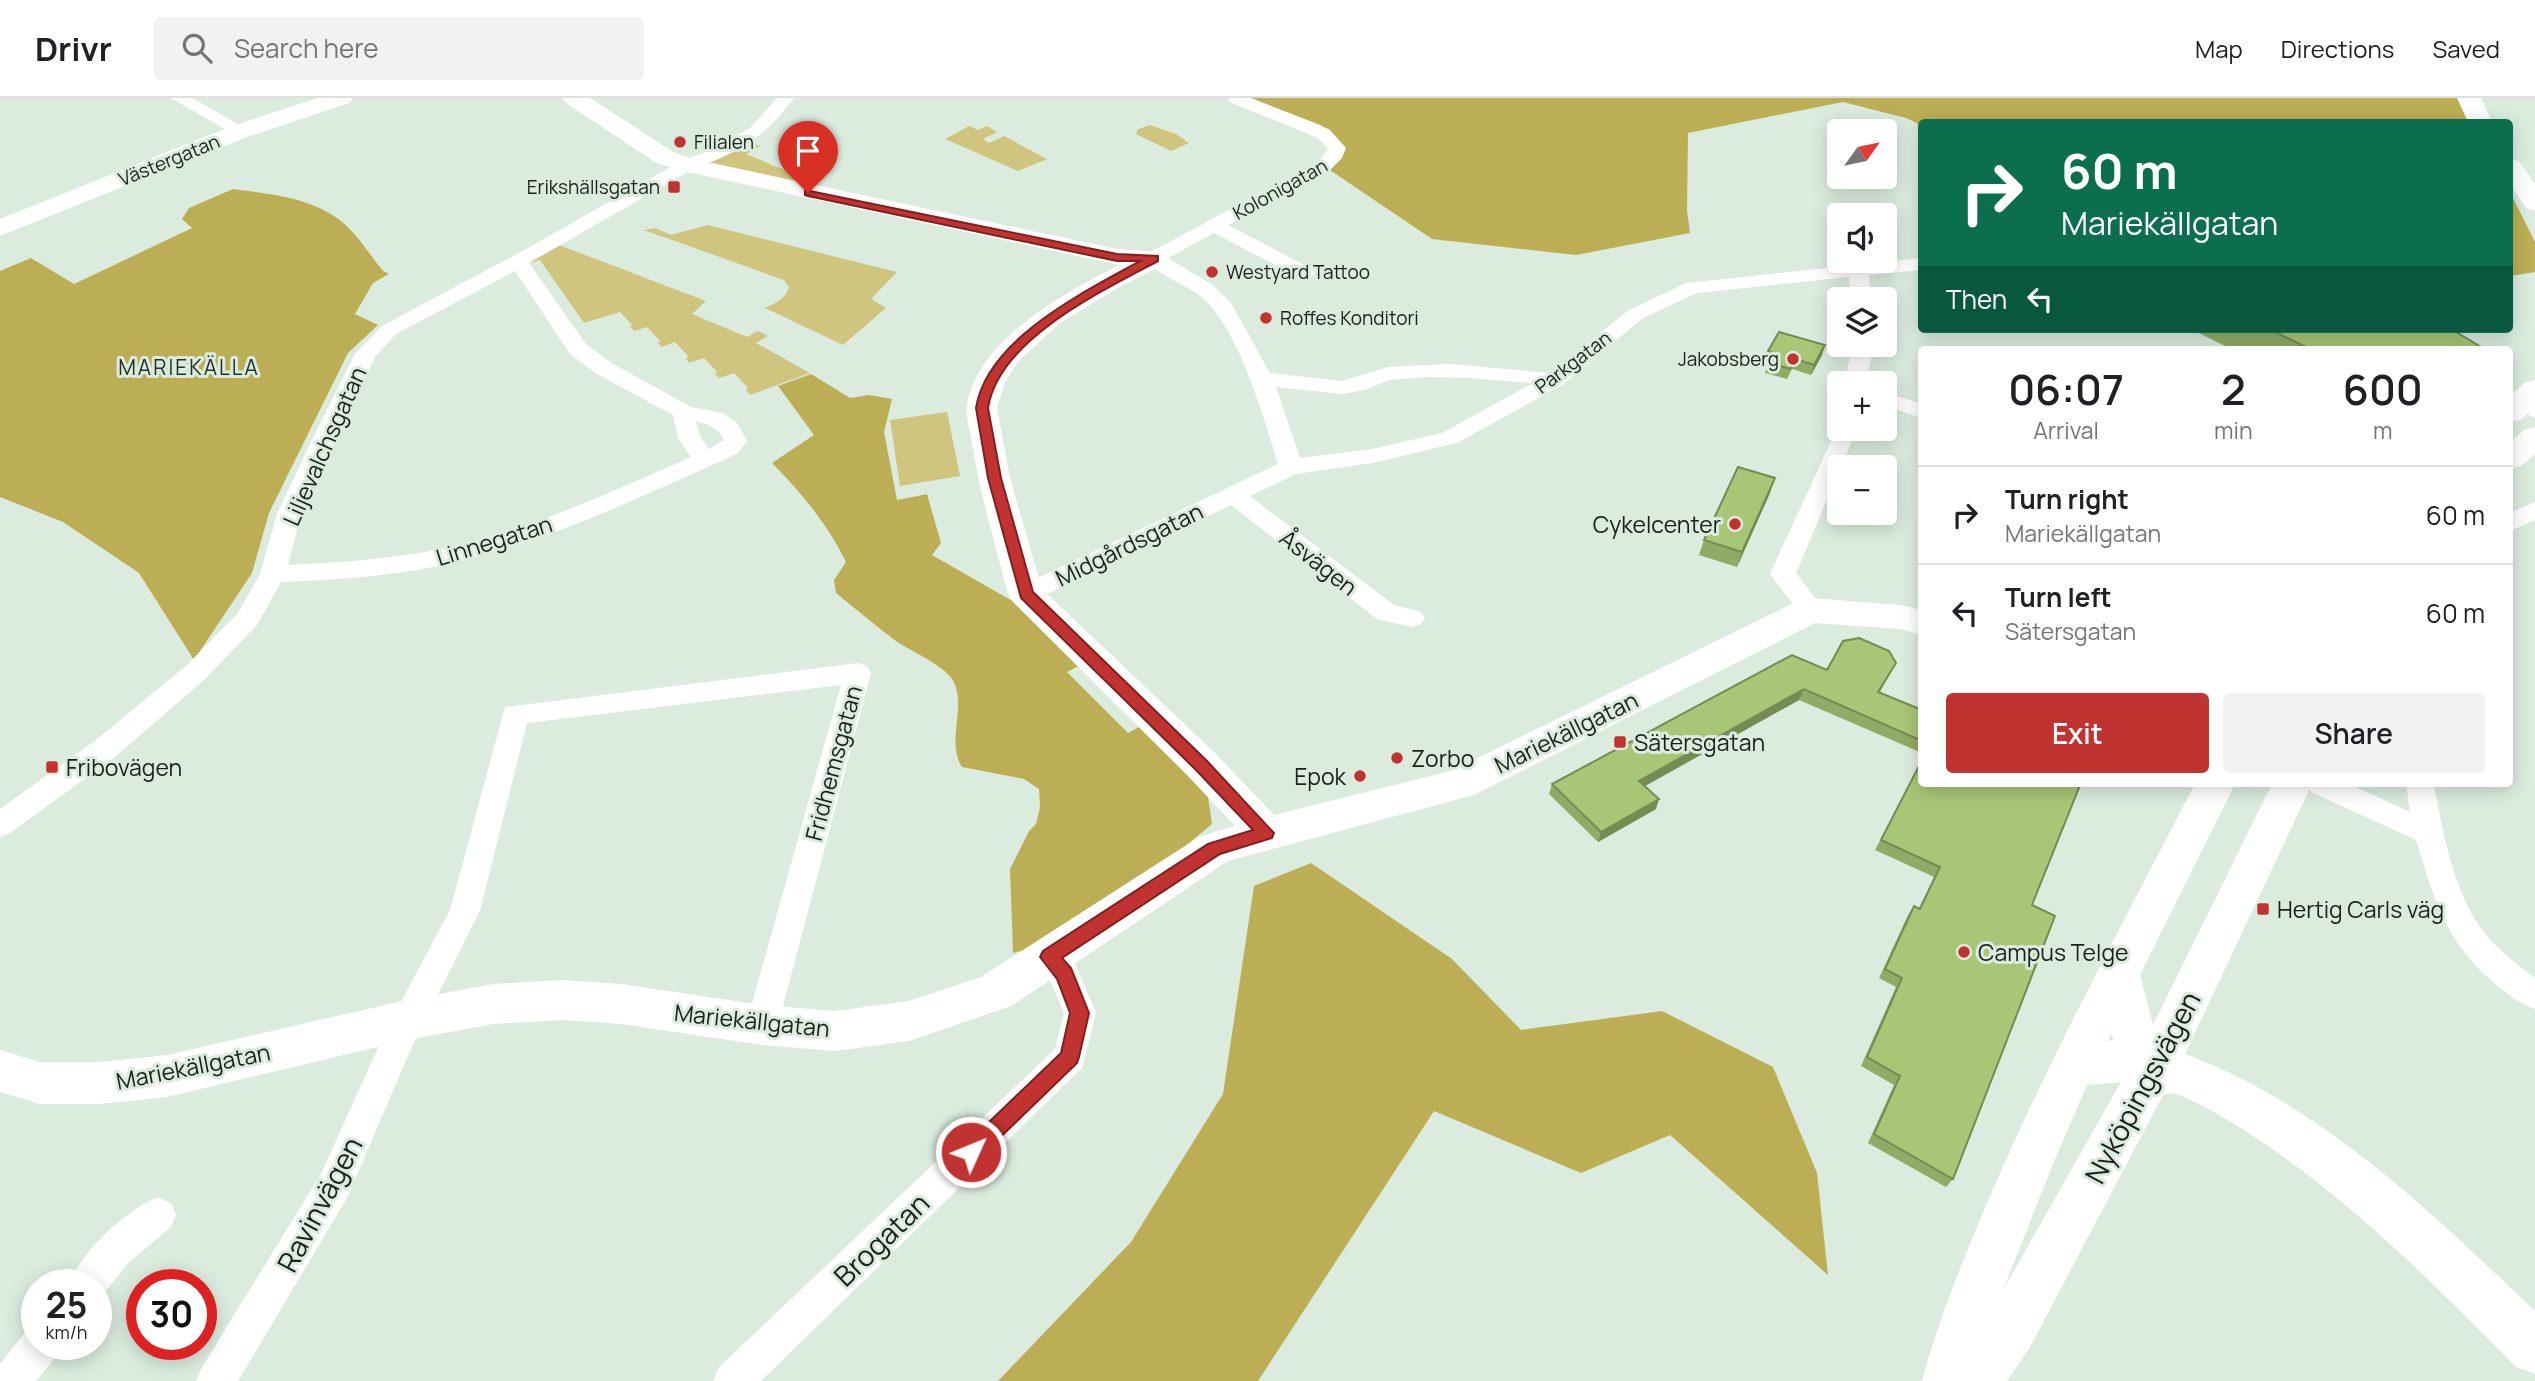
<!DOCTYPE html>
<html lang="en">
<head>
<meta charset="utf-8">
<style>
  body { margin:0; font-family:Manrope,sans-serif; background:#f2f2f2; color:#202124; height:100vh; display:flex; flex-direction:column; font-size:26px; white-space:nowrap }
  * { box-sizing:border-box; margin:0 }
  p { font-size:23px; color:#757577 }
  .icon { flex:none; width:38px; height:38px; fill:none; stroke:currentColor; stroke-width:2; stroke-linecap:round; stroke-linejoin:round }
  .map { position:relative; flex:1; overflow:hidden }
  .side { position:absolute; left:1918px; top:248px; width:595px; height:441px; display:flex; flex-direction:column; background:#fff; border-radius:7px; box-shadow:0 4px 18px #0003 }
  .side>* { flex:none }
  .top-card { position:absolute; left:1918px; top:21px; width:595px; height:214px; border-radius:7px; box-shadow:0 4px 18px #0003; background:#0b6e4f; color:#fff; overflow:hidden }
  .needle { width:46px; rotate:57deg }
  .tools { position:absolute; left:1827px; top:21px; display:grid; gap:14px }
  .tools a { display:grid; place-items:center; width:70px; height:70px; border-radius:7px; background:#fff; box-shadow:0 4px 18px #0003; font-size:35px }
  .speed { position:absolute; left:21px; top:1171px; display:flex; gap:14px; font-size:35px; font-weight:700; text-align:center }
  .speed>* { display:grid; place-content:center; width:91px; height:91px; border-radius:50%; background:#fff; box-shadow:0 4px 18px #0003; line-height:1 }
  .speed small { font-size:18px; font-weight:400 }
  .speed .limit { border:10px solid #d22; background:#fff; color:#111 }
  .pin { position:absolute; display:grid; place-items:center; width:60px; height:60px; color:#fff; margin:-72px -30px; border-radius:50% 50% 50% 0; rotate:-45deg; box-shadow:0 0 7px #0007 }
  .pin .icon { rotate:45deg }
  .me { position:absolute; width:77px; margin:-38px; rotate:46deg; stroke-linejoin:round; filter:drop-shadow(0 0 5px #0008) }
  .turn { display:flex; align-items:center; gap:24px; height:147px; padding:0 28px; font-size:32px }
  .turn .icon { width:91px; height:91px; stroke-width:2.5 }
  .turn b { display:block; font-size:49px; line-height:60px }
  .then { display:flex; align-items:center; height:66px; padding:0 28px; background:#0003; gap:14px; font-size:26px }
  .eta { display:flex; justify-content:space-evenly; align-items:center; height:119px; text-align:center }
  .eta b { font-size:42px; font-weight:600; line-height:49px }
  .button { display:flex; gap:14px; margin-top:auto; padding:14px 28px }
  .button a { flex:1; height:80px; border-radius:7px; background:#c13331; color:#fff; font-size:28px; font-weight:600; line-height:80px; text-align:center }
  .button a+a { background:#f2f2f2; color:#202124 }
  ul { padding:0; list-style:none }
  li { display:flex; align-items:center; gap:21px; height:98px; padding:0 28px; border-top:2px solid #e0e0e0 }
  li div { flex:1 }
  li b { display:block; font-size:26px }
  li em { font-style:normal }
  header { display:flex; align-items:center; gap:42px; box-sizing:border-box; height:98px; padding:0 35px; background:#fff; border-bottom:2px solid #e0e0e0 }
  header strong { font-size:33px }
  nav { display:flex; gap:38px; margin-inline-start:auto; font-size:24px }
  .search { width:490px; height:63px; background:#f2f2f2; display:flex; align-items:center; gap:18px; box-sizing:border-box; padding:0 24px; border-radius:7px; color:#757577; font-size:26px }
  .map>svg:first-child { display:block }
  .green { fill:#cfc57e }
  .forest { fill:#bbae54 }
  .lines { fill:none; stroke-linecap:round; stroke-linejoin:round }
  .street { fill:#fff; fill-rule:evenodd }
  .secondary { fill:#fff; fill-rule:evenodd }
  .wall { fill:#90ab65 }
  .shaded-wall { fill:#758b53 }
  .building { fill:#a7c776; stroke:#758b53; stroke-width:2 }
  .route { fill:#c13331; stroke:#7d2120; stroke-width:2 }
  .poi-dot { fill:#c13331; stroke:#dbecdf; stroke-width:2.5 }
  .labels { text-anchor:middle; dominant-baseline:central; stroke-width:6; stroke-linejoin:round; paint-order:stroke }
  .far-poi-label { font-size:19px; fill:#1a201b; stroke:#dbecdf; text-anchor:start }
  .far-street-label { font-size:19px; fill:#1a201b; stroke:#dbecdf }
  .far-neighbourhood-label { font-size:21px; letter-spacing:2px; fill:#243127; stroke:#dbecdf }
  .street-label { font-size:23px; fill:#1a201b; stroke:#dbecdf }
  .poi-label { font-size:23px; fill:#1a201b; stroke:#dbecdf; text-anchor:start }
  .near-street-label { font-size:28px; fill:#1a201b; stroke:#dbecdf }
</style>
</head>
<body>
<header>
<strong>Drivr</strong>
<div class="search"><svg class="icon" aria-label="search" viewBox="0 0 24 24"><circle cx="10" cy="10" r="6"/><path d="M15 15l6 6"/></svg>Search here</div>
<nav><a>Map</a><a>Directions</a><a>Saved</a></nav>
</header>
<div class="map">
<svg width="2535" height="1283" viewBox="0 0 2535 1283">
  <rect width="100%" height="100%" fill="#dbecdf"/>
  <!-- green -->
  <path class="green" d="M1150,27L1176,36L1189,45L1171,53L1136,36L1138,31Z
    M969,28L978,32L987,28L997,34L983,41L989,45L1004,38L1047,61L1018,73L945,41Z
    M743,41L760,48L746,56L818,86L808,95L687,67Z
    M708,127L897,174L871,201L886,210L843,247L765,210C776,205 786,200 789,189L784,182L644,132L655,130L671,137Z
    M551,144L706,203L692,216L747,239L758,233L768,238L756,245L810,275L750,297L746,292L748,290L734,275L719,280L715,276L717,274L704,260L689,265L686,260L688,258L675,244L661,249L658,244L660,243L647,229L634,233L630,228L632,227L620,214L584,225L540,162L521,167Z
    M947,314L960,378L900,388L890,322Z"/>
  <!-- forest -->
  <path class="forest" d="M1236,0H2466L2477,24L1921,27L1906,20L1843,4L1688,35L1687,112L1690,135L1576,157L1432,141L1324,68L1332,63L1324,36Z
    M233,91C269,96 310,99 341,123C357,136 370,157 383,173L389,176L373,185L355,216L378,227L348,255L269,415L252,475L194,562L139,475L63,424L0,399V173L31,160L74,186L192,130L182,121L189,110Z
    M2510,94L2535,144V174L2510,178Z
    M811,276L850,300L869,297L892,301L884,334L897,402L927,396L941,445L932,457L1030,513L1088,563L1067,574L1128,635L1150,623L1207,692L1212,726L1147,780L1040,848L1013,855L1010,771L1029,733L1036,726L1040,709L1039,691L1024,681L962,669C946,644 966,612 954,584C946,568 911,553 896,543C876,528 856,511 836,495L834,482L846,464C828,427 801,394 772,365L814,337L778,288Z
    M1311,765L1452,861L1521,932L1662,913L1773,969L1817,1075L1828,1177L1670,1037L1581,1075L1434,1013L1258,1283H998L1131,1144L1223,996L1254,788Z"/>
  <g class="lines">
    <!-- street -->
    <path class="street" d="M171,0H192L250,33L241,38L235,37Z
      M777,0H794C766,39 738,55 693,71L529,165L586,246L613,266L691,309L723,315L737,325L747,343L737,356C648,395 560,439 465,462C405,477 343,482 281,484L257,527L205,581L116,658L10,735L0,739V711L96,642L187,567L238,515L260,476L277,416L309,348L355,256L382,228L528,150L681,63L706,54L750,30ZM515,173L570,256L597,276L673,317L678,340L691,359C618,391 545,425 467,445C409,460 348,464 288,467L301,416L375,259L396,236ZM696,323C709,326 718,330 724,342L709,351L701,340Z
      M1228,0H1251L1320,27L1330,32L1346,50L1342,60L1330,72L1228,127L1312,171L1315,175L1312,179H1298L1214,135L1168,160L1214,188L1231,205L1270,275L1342,283L1388,269L1449,266L1550,275L1629,212L1686,185L1922,160V172L1869,177L1871,201H1851L1849,179L1697,195L1643,220L1562,287L1457,345L1372,365L1296,376L1250,398L1394,507L1421,514L1425,520L1421,526L1412,529L1377,521L1231,407L1035,502L1026,505L1017,502L1013,496L1017,490L1278,366C1263,318 1241,238 1206,203C1189,186 1158,179 1144,160L1147,156L1318,64L1328,51L1318,40L1230,4ZM1427,279L1471,280L1533,285L1442,335L1372,351L1300,360L1276,289L1342,296L1365,292L1389,282Z
      M1853,247H1874L1866,285H1844Z
      M2510,291L2535,304V320L2510,307Z
      M1885,294L1922,306V320L1885,308Z
      M1839,326V331H1857L1796,475L1824,512L1820,518L1811,521L1802,518L1770,476Z
      M2535,404V422L2510,433V415Z
      M858,565L867,568L871,575L778,927L774,937L762,942L750,937L746,927L841,587L527,625L480,813L413,946L347,1100L238,1283H196L202,1269L321,1076L387,930L450,812L505,609Z
      M2307,686H2349L2410,714L2406,686H2434C2442,731 2453,791 2480,829C2494,849 2515,865 2535,880V911C2519,905 2506,896 2494,885C2445,843 2434,801 2416,742L2311,694Z
      M1049,844L1060,848L1075,866L1096,915L1082,970L761,1283H713L719,1269L1055,951L1064,915L1051,884L1033,858L1038,848Z
      M158,1099L171,1105L176,1117L171,1129L128,1165L101,1199L96,1201V1186H70C80,1154 126,1112 158,1099Z
      M37,1229V1246H60L55,1260L36,1283H0V1266L27,1232Z"/>
    <!-- secondary -->
    <path class="secondary" d="M318,0H353L349,5L250,38L0,138V121L232,28Z
      M562,0H590L673,54L693,61L1117,151L1164,154L1168,160L1164,166L1114,192L1060,225L1017,265L1005,284L997,310L1010,380L1042,491L1216,656L1274,717L1451,673L1798,503L1811,500L1900,507L1922,512V537L1900,531L1815,525L1474,697L1228,763L1011,908L909,943L835,953L762,947L621,926L563,922L493,926L407,942L167,999L100,1006H40L0,994V952L40,964H100L167,957L407,902L493,886L563,882L621,886L762,907L835,913L909,903L981,879L1199,739L1235,728L1188,678L1014,505L1008,496C995,446 980,396 972,345C971,334 965,319 967,308C977,241 1065,195 1119,167L678,72L655,64L566,5Z
      M2457,0H2481L2492,24H2468Z
      M2510,61L2519,63L2535,86V113L2526,110L2510,86Z
      M2535,282V308L2521,322L2510,324V299L2524,285Z
      M2535,329V356L2521,368L2510,371V345L2524,332Z
      M2195,686H2235L2140,877L2153,927L2272,686H2312L2185,956C2322,1007 2431,1114 2535,1213V1276L2516,1269C2438,1190 2360,1111 2268,1048C2238,1028 2208,1008 2174,995L2163,997L2030,1249L2007,1283H1922C1940,1216 1967,1152 1994,1089C2054,951 2126,819 2195,686ZM2111,936L2114,942L2108,943ZM2121,984L2003,1192L2053,1066L2087,987Z"/>
  </g>
  <!-- wall -->
  <path class="wall" d="M2193,231H2451L2486,252H2233L2193,232Z
    M1768,253L1822,257L1811,277L1792,271L1787,281L1765,275L1768,264H1765Z
    M1770,395L1737,469L1699,457L1704,442Z
    M1896,565L1880,594L1922,612V655L1799,602L1645,688L1656,711L1598,744L1549,696L1552,686L1827,572Z
    M1922,662L2032,807L1953,1081L1946,1089L1868,1045L1894,987L1861,968L1896,889L1879,880L1908,817L1914,808L1919,810L1934,779L1875,752Z"/>
  <!-- shaded-wall -->
  <path class="shaded-wall" d="M1825,247L1822,257L1811,277L1814,267Z
    M1775,380L1770,395L1737,469L1742,454Z
    M1804,591L1799,602L1636,693L1639,683Z
    M1659,701L1656,711L1598,744L1601,734Z"/>
  <!-- building -->
  <path class="building" d="M2269,231H2451L2486,252H2312Z
    M1779,234L1825,247L1814,267L1796,261L1790,271L1768,264L1773,255L1768,253Z
    M1738,369L1775,380L1742,454L1704,442Z
    M1859,540L1889,553L1896,565L1878,594L1922,612V643L1804,591L1639,683L1659,701L1601,734L1552,686L1792,557L1827,572L1843,543Z
    M1922,662V686H2077L2080,687L2032,807L2055,818L1953,1081L1874,1036L1900,978L1867,959L1902,880L1885,871L1914,808L1920,811L1940,769L1881,742Z"/>
  <!-- route -->
  <path class="route" d="M805,92L1117,156L1158,158V163C1102,193 999,241 988,310L1001,380L1033,494L1207,663L1274,735L1272,740L1220,756L1062,860L1071,870L1089,915L1079,959L1077,965L978,1061L971,1064L964,1061L961,1054L964,1048L1061,955L1070,915L1057,881L1040,859L1043,853L1208,746L1253,732L1196,672L1021,500L988,380L976,310C987,241 1084,194 1140,163H1117L808,98L805,97Z"/>
  <!-- markers -->
  <g class="poi-dot">
    <circle cx="680" cy="44" r="7"/>
    <rect x="667" y="82" width="14" height="14" rx="3.5"/>
    <circle cx="1212" cy="174" r="7"/>
    <circle cx="1266" cy="220" r="7"/>
    <circle cx="1793" cy="261" r="7"/>
    <circle cx="1735" cy="426" r="7"/>
    <rect x="1613" y="637" width="14" height="14" rx="3.5"/>
    <circle cx="1397" cy="660" r="7"/>
    <rect x="45" y="662" width="14" height="14" rx="3.5"/>
    <circle cx="1360" cy="678" r="7"/>
    <rect x="2256" y="804" width="14" height="14" rx="3.5"/>
    <circle cx="1964" cy="854" r="7"/>
  </g>
  <g class="labels">
    <!-- far-poi labels -->
    <g class="far-poi-label">
      <text x="694" y="44">Filialen</text>
      <text x="660" y="89" text-anchor="end">Erikshällsgatan</text>
      <text x="1226" y="174">Westyard Tattoo</text>
      <text x="1280" y="220">Roffes Konditori</text>
      <text x="1779" y="261" text-anchor="end">Jakobsberg</text>
    </g>
    <!-- far-street labels -->
    <g class="far-street-label">
      <text transform="translate(169 62) rotate(-22)">Västergatan</text>
      <text transform="translate(1280 91) rotate(-29)">Kolonigatan</text>
      <text transform="translate(1573 264) rotate(-37)">Parkgatan</text>
    </g>
    <!-- far-neighbourhood labels -->
    <g class="far-neighbourhood-label">
      <text x="189" y="269">MARIEKÄLLA</text>
    </g>
    <!-- street labels -->
    <g class="street-label">
      <text transform="translate(324 348) rotate(-66)">Liljevalchsgatan</text>
      <text transform="translate(494 442) rotate(-17)">Linnegatan</text>
      <text transform="translate(1129 446) rotate(-26)">Midgårdsgatan</text>
      <text transform="translate(1319 464) rotate(38)">Åsvägen</text>
      <text transform="translate(1566 634) rotate(-26)">Mariekällgatan</text>
      <text transform="translate(833 665) rotate(-75)">Fridhemsgatan</text>
      <text transform="translate(752 922) rotate(6)">Mariekällgatan</text>
      <text transform="translate(193 968) rotate(-11)">Mariekällgatan</text>
    </g>
    <!-- poi labels -->
    <g class="poi-label">
      <text x="1721" y="426" text-anchor="end">Cykelcenter</text>
      <text x="1634" y="644">Sätersgatan</text>
      <text x="1411" y="660">Zorbo</text>
      <text x="66" y="669">Fribovägen</text>
      <text x="1346" y="678" text-anchor="end">Epok</text>
      <text x="2277" y="811">Hertig Carls väg</text>
      <text x="1978" y="854">Campus Telge</text>
    </g>
    <!-- near-street labels -->
    <g class="near-street-label">
      <text transform="translate(2142 989) rotate(-62)">Nyköpingsvägen</text>
      <text transform="translate(319 1106) rotate(-62)">Ravinvägen</text>
      <text transform="translate(881 1141) rotate(-44)">Brogatan</text>
    </g>
  </g>
</svg>
<div class="tools">
<a><svg class="needle" viewBox="-14 -14 28 28"><path d="M0-13l5 13h-10z" fill="#e53935"/><path d="M0 13l5-13h-10z" fill="#757577"/></svg></a>
<a><svg class="icon" aria-label="sound" viewBox="0 0 24 24"><path d="M4 9h4l5-4v14l-5-4H4zM17 9q2 3 0 6"/></svg></a>
<a><svg class="icon" aria-label="layers" viewBox="0 0 24 24"><path d="M12 4l9 5-9 5-9-5zM3 14l9 5 9-5"/></svg></a>
<a>+</a>
<a>−</a>
</div>
<div class="speed"><div>25<small>km/h</small></div><div class="limit">30</div></div>
<div class="pin" style="left:808px;top:95px;background:#d93025"><svg class="icon" aria-label="arrive" viewBox="0 0 24 24"><path d="M6 21V4h12l-3 4 3 4H6"/></svg></div>
<svg class="me" style="left:971px;top:1054px" viewBox="-20 -20 40 40"><circle r="17" fill="#c13331" stroke="#fff" stroke-width="3"/><path d="M0-11L8 9 0 5-8 9z" fill="#fff"/></svg>
<div class="top-card">
<div class="turn"><svg class="icon" aria-label="right" viewBox="0 0 24 24"><path d="M7 20v-9h11M14 6l5 5-5 5"/></svg><div><b>60 m</b>Mariekällgatan</div></div>
<div class="then">Then<svg class="icon" aria-label="left" viewBox="0 0 24 24"><path d="M17 20v-9H6M10 6l-5 5 5 5"/></svg></div>
</div>
<section class="side">
<div class="eta">
<div><b>06:07</b><p>Arrival</p></div>
<div><b>2</b><p>min</p></div>
<div><b>600</b><p>m</p></div>
</div>
<ul>
<li><svg class="icon" aria-label="right" viewBox="0 0 24 24"><path d="M7 20v-9h11M14 6l5 5-5 5"/></svg><div><b>Turn right</b><p>Mariekällgatan</p></div><em>60 m</em></li>
<li><svg class="icon" aria-label="left" viewBox="0 0 24 24"><path d="M17 20v-9H6M10 6l-5 5 5 5"/></svg><div><b>Turn left</b><p>Sätersgatan</p></div><em>60 m</em></li>
</ul>
<div class="button"><a>Exit</a><a>Share</a></div>
</section>
</div>
</body>
</html>
